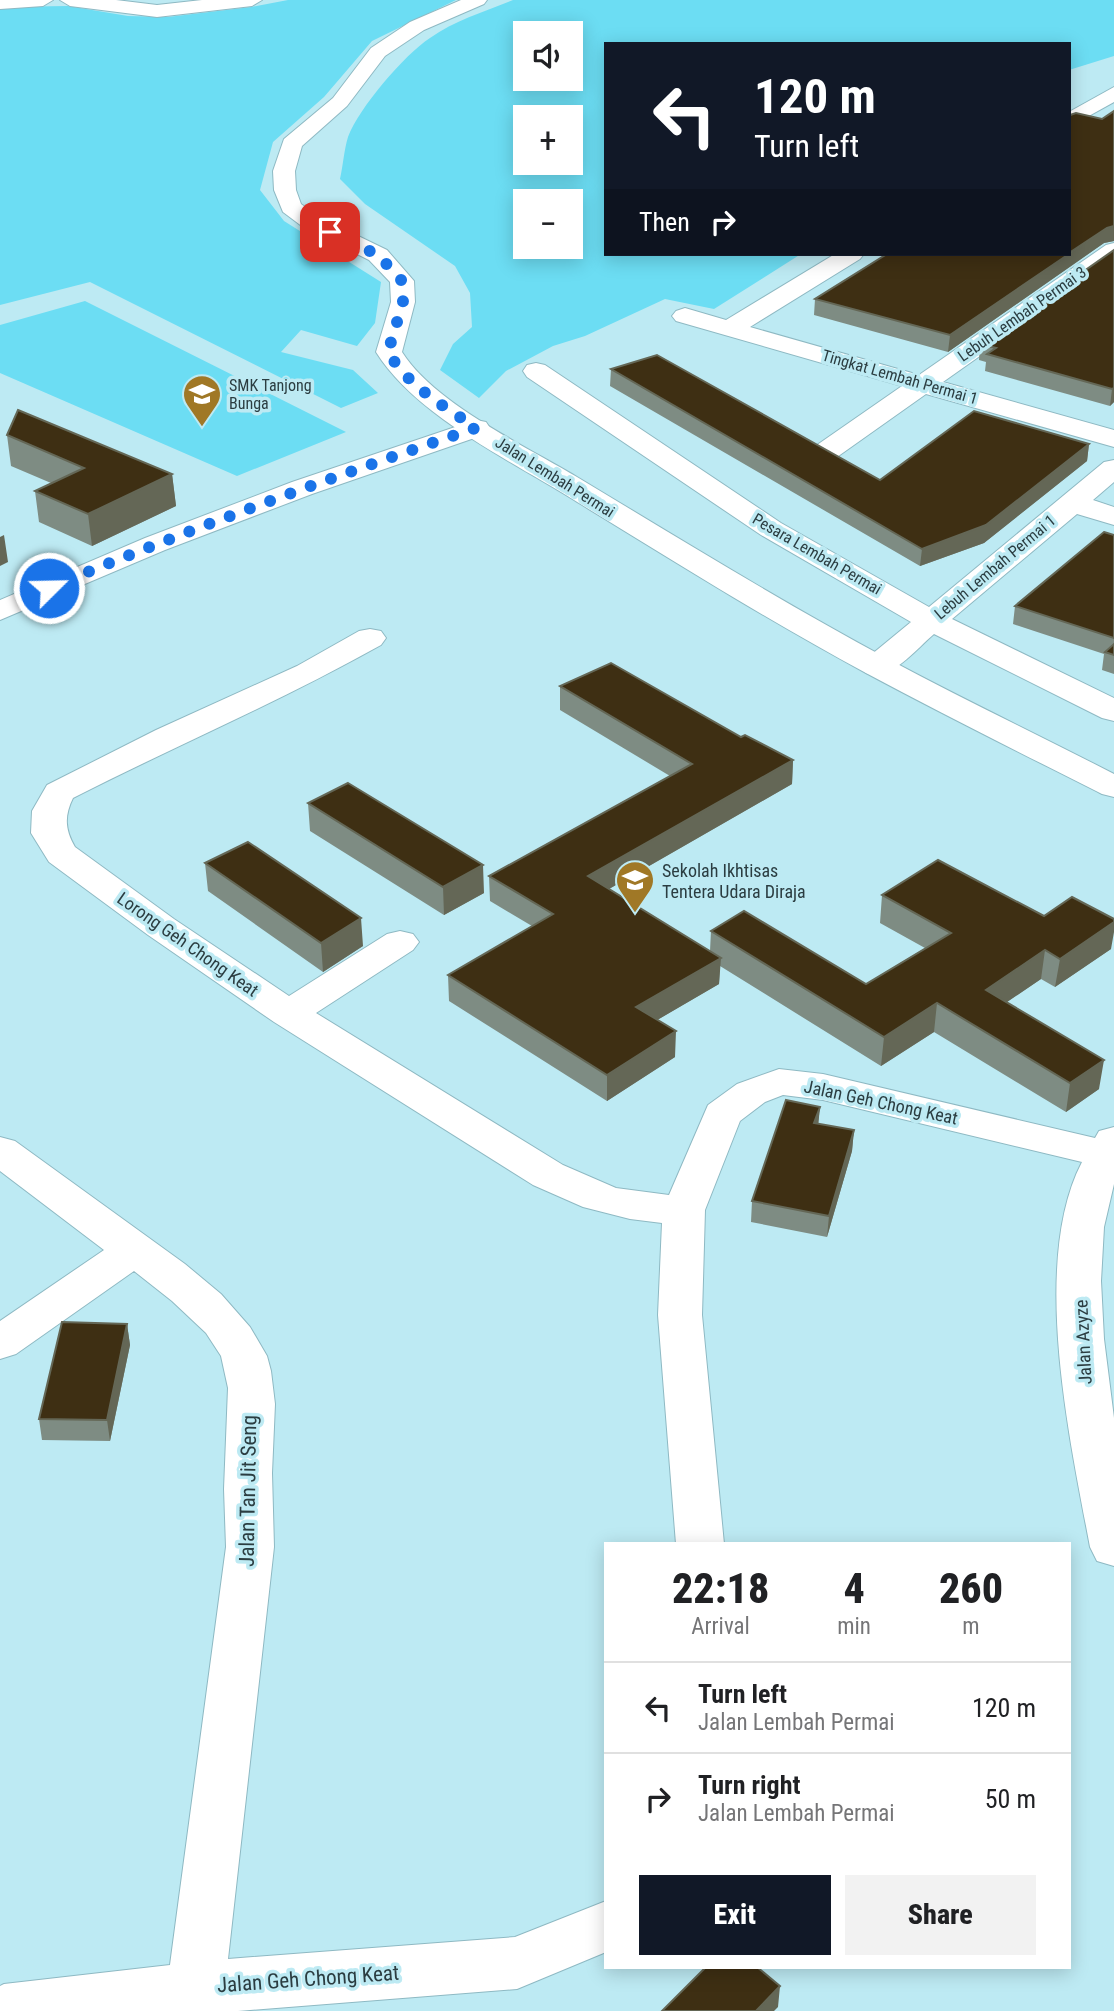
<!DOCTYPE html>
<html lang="en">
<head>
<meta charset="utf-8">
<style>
  body { margin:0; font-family:"Roboto Condensed",sans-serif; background:#f2f2f2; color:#202124; height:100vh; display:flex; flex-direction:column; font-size:26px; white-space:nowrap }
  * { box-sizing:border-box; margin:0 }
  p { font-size:23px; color:#757577 }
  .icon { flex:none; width:38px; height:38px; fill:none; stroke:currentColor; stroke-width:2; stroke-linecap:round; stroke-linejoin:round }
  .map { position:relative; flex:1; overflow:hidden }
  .details { position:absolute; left:604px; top:1542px; width:467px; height:427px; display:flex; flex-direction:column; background:#fff; border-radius:0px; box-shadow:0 4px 18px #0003 }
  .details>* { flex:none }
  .banner { position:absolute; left:604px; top:42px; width:467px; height:214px; border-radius:0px; box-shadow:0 4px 18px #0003; background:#111827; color:#fff; overflow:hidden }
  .fabs { position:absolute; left:513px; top:21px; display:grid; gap:14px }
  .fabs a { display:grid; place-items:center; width:70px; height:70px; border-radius:0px; background:#fff; box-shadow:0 4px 18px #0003; font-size:35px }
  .pin { position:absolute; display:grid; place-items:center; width:60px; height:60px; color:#fff; margin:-30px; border-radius:14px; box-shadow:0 4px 10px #0006 }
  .me { position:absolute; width:77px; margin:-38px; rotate:67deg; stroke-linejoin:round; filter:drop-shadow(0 0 5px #0008) }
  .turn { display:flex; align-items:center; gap:24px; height:147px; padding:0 35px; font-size:32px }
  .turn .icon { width:91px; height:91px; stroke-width:2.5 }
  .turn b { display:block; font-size:49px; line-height:60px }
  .then { display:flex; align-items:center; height:66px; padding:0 35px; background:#0003; gap:14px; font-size:26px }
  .eta { display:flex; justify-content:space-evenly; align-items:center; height:119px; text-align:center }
  .eta b { font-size:42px; font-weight:800; line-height:49px }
  .action { display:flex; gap:14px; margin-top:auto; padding:14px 35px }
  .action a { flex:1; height:80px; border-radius:0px; background:#111827; color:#fff; font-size:28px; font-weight:800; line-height:80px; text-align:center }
  .action a+a { background:#f2f2f2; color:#202124 }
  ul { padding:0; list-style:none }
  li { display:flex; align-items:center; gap:21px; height:91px; padding:0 35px; border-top:2px solid #e0e0e0 }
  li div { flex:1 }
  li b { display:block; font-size:26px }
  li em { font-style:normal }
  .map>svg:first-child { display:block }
  .green { fill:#6cddf3; fill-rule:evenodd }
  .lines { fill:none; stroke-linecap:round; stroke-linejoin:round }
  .minor-casing { stroke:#8eb9c3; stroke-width:2 }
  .major-casing { stroke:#8eb9c3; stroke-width:2 }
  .minor { fill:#fff; fill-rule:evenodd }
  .major { fill:#fff; fill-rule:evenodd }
  .wall { fill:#7e8c83 }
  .shaded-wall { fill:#646756 }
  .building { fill:#3e2f13; stroke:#646756; stroke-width:2 }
  .route { stroke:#1a73e8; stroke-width:12; stroke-dasharray:0 21.6 }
  .labels { text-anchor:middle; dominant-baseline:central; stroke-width:7; stroke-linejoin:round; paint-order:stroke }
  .far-street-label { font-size:16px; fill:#2b3d41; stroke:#bdeaf3 }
  .far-poi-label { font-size:16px; fill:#2b3d41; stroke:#bdeaf3; text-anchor:start }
  .poi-label { font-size:18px; fill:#2b3d41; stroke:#bdeaf3; text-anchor:start }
  .street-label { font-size:18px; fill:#2b3d41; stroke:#bdeaf3 }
  .near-street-label { font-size:21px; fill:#2b3d41; stroke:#bdeaf3 }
</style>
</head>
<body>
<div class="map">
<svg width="1114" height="2011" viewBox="0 0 1114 2011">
  <rect width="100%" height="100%" fill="#bdeaf3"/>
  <!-- green -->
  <path class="green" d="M288,0H456L372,41L324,97L273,142L260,190L284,221L381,282L375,323L357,346L301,330L281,352L353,370L378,393L341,408L90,282L0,305V7L68,6L128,16L168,17L251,7Z
    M513,0H1114V56L1069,70V44H606V254H801L714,309L665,299L585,336L553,346L506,371L479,398L440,370L453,344L472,327L470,293L455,266L365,204L340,179C343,166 344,150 348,137C359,108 404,55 430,38C455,20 485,12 513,0ZM525,33H570V79H525ZM525,117H570V163H525ZM525,201H570V247H525Z
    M85,301L346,432L237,476L0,373V325Z"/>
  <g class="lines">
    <defs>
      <path id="minor" d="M1114,87V102L1069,127V112Z
        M1114,243V261L943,382L1114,430V447L926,394L837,457L827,459L817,457L813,451L817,445L902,386L676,321L672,316L676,311L685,308L726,320L835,254H864L860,259L750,327L919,375L1106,245Z
        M536,363L545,365L781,523L929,607L1104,462L1114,460V482L1093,500L1114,507V525L1077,514L952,619L1114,698V721L1102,718L934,634C914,651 893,680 866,673L861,666L866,659L911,622L761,535L527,377L523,371L527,365Z
        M476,420L486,422L490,428L486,434L312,494L165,550L0,620V600L145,538L292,482Z
        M370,629L381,631L386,638L381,645C281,701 175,746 73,798C64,816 65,830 75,847L174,919L289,996L387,934L400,931L413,934L419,942L413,950L316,1013L563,1165L616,1188L669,1195L708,1105L737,1084L779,1069L823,1074L1095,1138L1099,1131L1114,1127V1184L1104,1227L1101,1281L1104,1339L1114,1418V1566L1097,1561L1090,1547C1070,1440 1030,1262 1082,1162L823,1100L783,1095L765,1102L740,1121L705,1210L702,1315L724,1544H676L658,1315L662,1223L630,1219L583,1207L533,1185L274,1022L148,935L49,862L31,833L32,811L47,785L156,730L297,666L359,631Z
        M0,1137L15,1141L185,1264L221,1294L250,1327L267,1356L271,1371L275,1404L272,1473L274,1547L228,1959L515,1937L606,1901V1952L517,1989L238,2011H0V1986L4,1984L170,1965L226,1547L224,1489L228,1388L221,1356L206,1333L172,1301L134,1271L16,1354L0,1359V1321L104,1250L0,1171Z"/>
      <path id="major" d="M0,0H53L43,6L0,9Z
        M60,0H116L157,5L202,0H262L252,6L157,17L70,6Z
        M461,0H487L484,4L424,30L385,56L347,106L302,146L295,171L296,190L301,204L319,217L387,250L414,281L415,302L402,352C434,403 525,446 577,477C680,539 782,602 888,659C962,699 1039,735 1114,774V797L1102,794C1023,754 944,715 866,673C766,619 670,559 574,500C510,460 416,416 376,352L391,302L390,282L369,260L303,227L283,212L274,190L273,171L284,139L333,98L371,48L410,22Z"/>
    </defs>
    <!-- minor casing -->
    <use href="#minor" class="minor-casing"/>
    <!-- major casing -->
    <use href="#major" class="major-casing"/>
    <!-- minor -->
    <use href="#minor" class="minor"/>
    <!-- major -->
    <use href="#major" class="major"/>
  </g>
  <!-- wall -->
  <path class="wall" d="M1114,111V241L1104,243L948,352L814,315L815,299L1069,254L1070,115L1102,119Z
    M1114,250V402L1110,406L985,371L986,362L979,360L980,344Z
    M611,369L880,480L1089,444L1087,461L984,543L920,566L610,386Z
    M7,435L172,474L176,506L92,546L39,522L35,491L51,483L11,466Z
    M1114,535V674L1102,670L1104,654L1013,624L1015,606Z
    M560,686L741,737L793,760L792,784L609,889L710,951L711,931L866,984L925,948L880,923L882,895L1044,916L1111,949L1055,987L1041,979L1007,1002L1099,1089L1066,1112L934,1032L881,1066L720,966L719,984L657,1020L675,1057L607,1101L449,1001L448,975L532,926L490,901L489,876L670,776L560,710Z
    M308,803L484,893L444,915L310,831Z
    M205,863L363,946L323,972L208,891Z
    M820,1107L818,1124L854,1130L852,1151L827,1237L751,1222L752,1201Z
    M127,1324L130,1345L110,1441L42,1440L39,1419Z"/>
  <!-- shaded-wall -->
  <path class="shaded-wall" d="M1114,226V241L1104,243L948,352L950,335L1107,228Z
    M1114,388V402L1110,406L1112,389Z
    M1089,444L1087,461L984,543L920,566L922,549Z
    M172,474L176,506L92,546L88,514Z
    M4,535L8,562L0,566V537Z
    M793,760L792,784L588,901V876Z
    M483,865L484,893L444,915L443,887Z
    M361,918L363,946L323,972L321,943Z
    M1114,922V932L1111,949L1055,987L1060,959Z
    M1045,950L1041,979L982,1019L986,990Z
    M721,958L719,984L635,1033L636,1007Z
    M937,1003L934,1032L881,1066L884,1037Z
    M676,1031L675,1057L607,1101V1075Z
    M1104,1060L1099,1089L1066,1112L1070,1083Z
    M820,1107L818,1127L814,1123Z
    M854,1130L852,1151L827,1237L829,1216Z
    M127,1324L130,1345L110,1441L107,1420Z
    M780,1986L778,2007L774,2011H756Z"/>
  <!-- building -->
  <path class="building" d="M1114,111V226L1107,228L1069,253V114L1070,115L1076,113L1102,119Z
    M1114,250V388L1112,389L987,354L996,348L980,344Z
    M887,254H1069L950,335L815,299Z
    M657,355L880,480L974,411L1089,444L986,525L922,549L611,369Z
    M18,410L172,474L88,514L35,491L84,468L7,435Z
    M1104,532L1114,535V638L1015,606Z
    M1114,644V655L1105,652Z
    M611,663L741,737L745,735L793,760L588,876L721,958L636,1007L676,1031L607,1075L448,975L553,914L489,876L692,764L560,686Z
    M348,783L483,865L443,887L308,803Z
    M248,842L361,918L321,943L205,863Z
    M938,860L1044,916L1072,897L1114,919V922L1060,959L1045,950L986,990L1104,1060L1070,1083L937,1003L884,1037L711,931L744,911L866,984L951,933L882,895Z
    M786,1100L820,1107L814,1123L854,1130L829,1216L752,1201Z
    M62,1322L127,1324L107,1420L39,1419Z
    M706,1967H757L780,1986L756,2011H662Z"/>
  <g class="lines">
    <!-- route -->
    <path class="route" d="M49,588C190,529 332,477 476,428C444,406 408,386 388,352L403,302L402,281L378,255L330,232"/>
  </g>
  <!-- icons -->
  <defs>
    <symbol id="school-pin" viewBox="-11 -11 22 30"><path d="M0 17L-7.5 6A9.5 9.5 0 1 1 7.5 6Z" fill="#a07826" stroke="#bdeaf3"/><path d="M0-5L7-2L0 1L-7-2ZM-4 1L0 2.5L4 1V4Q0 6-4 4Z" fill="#fff"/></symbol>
  </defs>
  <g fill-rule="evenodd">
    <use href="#school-pin" x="180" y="372" width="44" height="60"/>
    <use href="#school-pin" x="613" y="858" width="44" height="60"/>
  </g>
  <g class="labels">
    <!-- far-street labels -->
    <g class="far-street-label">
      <text transform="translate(1022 314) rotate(-35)">Lebuh Lembah Permai 3</text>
      <text transform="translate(900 377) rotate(16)">Tingkat Lembah Permai 1</text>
      <text transform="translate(555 477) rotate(32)">Jalan Lembah Permai</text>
      <text transform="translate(817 554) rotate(30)">Pesara Lembah Permai</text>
      <text transform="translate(995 567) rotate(-40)">Lebuh Lembah Permai 1</text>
    </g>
    <!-- far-poi labels -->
    <g class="far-poi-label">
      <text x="229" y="385">SMK Tanjong<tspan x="229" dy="18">Bunga</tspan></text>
    </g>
    <!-- poi labels -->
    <g class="poi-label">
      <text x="662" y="870">Sekolah Ikhtisas<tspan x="662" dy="21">Tentera Udara Diraja</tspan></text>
    </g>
    <!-- street labels -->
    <g class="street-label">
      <text transform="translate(188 944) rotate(35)">Lorong Geh Chong Keat</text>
      <text transform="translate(881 1102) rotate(12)">Jalan Geh Chong Keat</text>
      <text transform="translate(1083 1342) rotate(-93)">Jalan Azyze</text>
    </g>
    <!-- near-street labels -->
    <g class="near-street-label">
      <text transform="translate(248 1491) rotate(-89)">Jalan Tan Jit Seng</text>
      <text transform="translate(308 1979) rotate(-4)">Jalan Geh Chong Keat</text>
    </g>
  </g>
</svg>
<div class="fabs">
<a><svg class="icon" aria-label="sound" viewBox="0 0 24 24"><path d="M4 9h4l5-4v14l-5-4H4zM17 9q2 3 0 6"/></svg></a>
<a>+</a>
<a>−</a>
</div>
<div class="pin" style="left:330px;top:232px;background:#d93025"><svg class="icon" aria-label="arrive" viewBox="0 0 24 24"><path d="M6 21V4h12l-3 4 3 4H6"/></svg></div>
<svg class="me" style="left:49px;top:588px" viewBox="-20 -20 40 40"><circle r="17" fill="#1a73e8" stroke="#fff" stroke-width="3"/><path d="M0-11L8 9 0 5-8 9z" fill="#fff"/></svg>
<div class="banner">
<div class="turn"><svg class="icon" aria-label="left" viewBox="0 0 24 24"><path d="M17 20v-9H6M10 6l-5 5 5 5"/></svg><div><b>120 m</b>Turn left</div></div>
<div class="then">Then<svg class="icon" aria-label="right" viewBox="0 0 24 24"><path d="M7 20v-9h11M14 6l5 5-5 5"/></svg></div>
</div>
<section class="details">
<div class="eta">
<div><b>22:18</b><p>Arrival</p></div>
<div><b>4</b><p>min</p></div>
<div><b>260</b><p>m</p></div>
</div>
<ul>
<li><svg class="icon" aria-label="left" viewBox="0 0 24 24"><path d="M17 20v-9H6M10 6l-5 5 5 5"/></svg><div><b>Turn left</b><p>Jalan Lembah Permai</p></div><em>120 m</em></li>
<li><svg class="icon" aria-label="right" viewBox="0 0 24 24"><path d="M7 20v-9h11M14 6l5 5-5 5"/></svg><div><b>Turn right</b><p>Jalan Lembah Permai</p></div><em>50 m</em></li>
</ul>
<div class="action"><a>Exit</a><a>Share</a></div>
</section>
</div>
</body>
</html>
